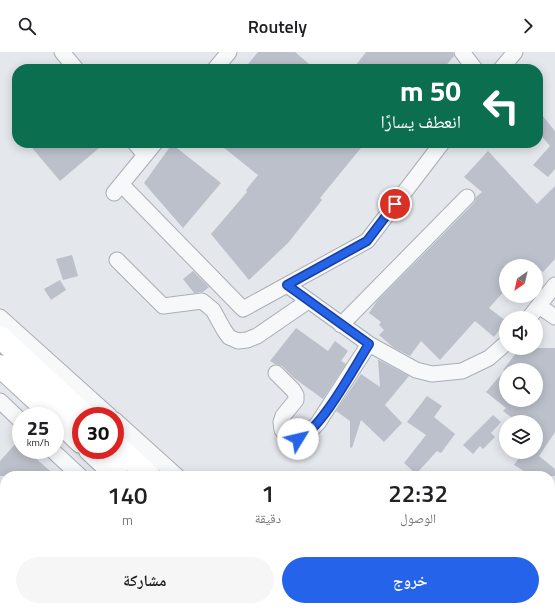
<!DOCTYPE html>
<html lang="ar">
<head>
<meta charset="utf-8">
<style>
  body { margin:0; font-family:"Titillium Web","Noto Naskh Arabic",sans-serif; background:#f6f6f6; color:#202124; direction:rtl; height:100vh; display:flex; flex-direction:column; font-size:15px; white-space:nowrap }
  * { box-sizing:border-box; margin:0 }
  p { font-size:13px; color:#757577 }
  .icon { flex:none; width:22px; height:22px; fill:none; stroke:currentColor; stroke-width:2; stroke-linecap:round; stroke-linejoin:round }
  .map { position:relative; flex:1; overflow:hidden; direction:ltr }
  .panel { position:absolute; left:0px; top:419px; width:555px; height:140px; display:flex; flex-direction:column; background:#fff; border-radius:16px 16px 0 0; box-shadow:0 2px 10px #0003; direction:rtl }
  .panel>* { flex:none }
  .hud { position:absolute; left:12px; top:12px; width:531px; height:84px; border-radius:16px; box-shadow:0 2px 10px #0003; direction:rtl; background:#0b6e4f; color:#fff; overflow:hidden }
  .needle { width:26px; rotate:214deg }
  .controls { position:absolute; left:499px; top:207px; display:grid; gap:8px }
  .controls a { display:grid; place-items:center; width:44px; height:44px; border-radius:50%; background:#fff; box-shadow:0 2px 10px #0003; font-size:20px }
  .speed { position:absolute; left:12px; top:355px; display:flex; gap:8px; font-size:20px; font-weight:700; text-align:center }
  .speed>* { display:grid; place-content:center; width:52px; height:52px; border-radius:50%; background:#fff; box-shadow:0 2px 10px #0003; line-height:1 }
  .speed small { font-size:10px; font-weight:400 }
  .speed .limit { border:6px solid #d22; background:#fff; color:#111 }
  .pin { position:absolute; display:grid; place-items:center; width:34px; height:34px; color:#fff; margin:-17px; border:2px solid #fff; border-radius:50%; box-shadow:0 1px 4px #0007 }
  .me { position:absolute; width:44px; margin:-22px; rotate:54deg; stroke-linejoin:round; filter:drop-shadow(0 0 3px #0008) }
  .turn { display:flex; align-items:center; gap:14px; height:84px; padding:0 16px; font-size:18px }
  .turn .icon { width:52px; height:52px; stroke-width:2.5 }
  .turn b { display:block; font-size:28px; line-height:34px }
  .eta { display:flex; justify-content:space-evenly; align-items:center; height:68px; text-align:center }
  .eta b { font-size:24px; font-weight:600; line-height:28px }
  .cta { display:flex; gap:8px; margin-top:auto; padding:8px 16px }
  .cta a { flex:1; height:46px; border-radius:24px; background:#2563eb; color:#fff; font-size:16px; font-weight:600; line-height:46px; text-align:center }
  .cta a+a { background:#f6f6f6; color:#202124 }
  header { display:flex; justify-content:space-between; align-items:center; height:52px; padding:0 16px; background:#fff; font-size:18px; font-weight:600 }
  .map>svg:first-child { display:block }
  .building { fill:#bbc0ca; fill-rule:evenodd }
  .lines { fill:none; stroke-linecap:round; stroke-linejoin:round }
  .street-casing { stroke:#a9aeb7; stroke-width:17 }
  .primary-casing { stroke:#a3abb8; stroke-width:24 }
  .street { stroke:#f7f8fa; stroke-width:15 }
  .primary { stroke:#fff; stroke-width:22 }
  .route-casing { stroke:#184099; stroke-width:10 }
  .route { stroke:#2563eb; stroke-width:7 }
</style>
</head>
<body>
<header><svg class="icon" aria-label="forward" viewBox="0 0 24 24"><path d="M9 5l7 7-7 7"/></svg>Routely<svg class="icon" aria-label="search" viewBox="0 0 24 24"><circle cx="10" cy="10" r="6"/><path d="M15 15l6 6"/></svg></header>
<div class="map">
<svg width="555" height="559" viewBox="0 0 555 559">
  <rect width="100%" height="100%" fill="#e4e7ec"/>
  <!-- building -->
  <path class="building" d="M258,0H295L315,17H244Z
    M366,0H453L454,4L443,17H353Z
    M538,58L555,79V117L548,125L533,113L550,94L538,80Z
    M28,91H105L60,129Z
    M218,91H365L320,146L322,148L288,191L249,228L211,182L247,140L246,138L258,123Z
    M172,92L221,131L183,176L144,131Z
    M488,99L537,152L555,134V207L543,220L532,210L528,214H506V237L489,256L506,269L494,285L475,269L440,308L421,289L410,304L394,296L379,283L384,278L379,273L381,270L369,261L377,249L474,151L476,145L482,140L464,125Z
    M72,203L78,224L63,228L56,207Z
    M193,219L209,235L203,240L194,241L183,227Z
    M60,228L66,238L51,248L44,237Z
    M296,276L328,299L335,289L348,299L341,309L346,312L323,347L294,326L282,314L275,312L270,309Z
    M520,296H555V380L539,404L555,417V424H532L514,413L523,400H533L536,402V370H518L503,359L506,356L486,340L505,318H503ZM506,318H536V348H506Z
    M378,308H379L409,324L385,353L402,371L384,390L361,368L352,396L350,395V369L336,359L361,322L380,335Z
    M427,344L442,354L434,365L455,382L441,401L437,399L416,422L404,411L426,383L407,370Z
    M493,363L501,370L491,381L495,385L483,397L480,394L473,402L463,393Z
    M17,390L21,393V398H26L56,424H0V409Z"/>
  <g class="lines">
    <defs>
      <path id="street" d="M62,0L76,17
        M462,0L475,17
        M215,17L229,0
        M501,17L515,0
        M135,91L145,103
        M121,132L243,257L367,189L442,91
        M114,141L155,91
        M117,208L163,254L202,249L213,258L224,278L229,285L238,289L247,288L257,284L308,249
        M287,233L369,292L416,318L432,322L462,319L489,306L506,291
        M539,254L555,265
        M0,265L110,364
        M529,266L555,233
        M341,273L467,145
        M276,321L293,338L296,343V348L283,364L281,370L282,378L289,385L298,387L305,384L318,371L369,292
        M0,349L21,369
        M115,368L177,424
        M52,398L80,424
        M219,554L224,559
        M321,554L327,559"/>
      <path id="primary" d="M0,285L85,364
        M0,314L54,364
        M55,365L81,390
        M115,392L150,424
        M90,398L118,424
        M257,554L262,559
        M290,554L296,559"/>
    </defs>
    <!-- street casing -->
    <use href="#street" class="street-casing"/>
    <!-- primary casing -->
    <use href="#primary" class="primary-casing"/>
    <!-- street -->
    <use href="#street" class="street"/>
    <!-- primary -->
    <use href="#primary" class="primary"/>
  </g>
  <g class="lines">
    <defs>
      <path id="route" d="M298,387C321,378 355,314 369,292L287,233L367,189L395,152"/>
    </defs>
    <!-- route casing -->
    <use href="#route" class="route-casing"/>
    <!-- route -->
    <use href="#route" class="route"/>
  </g>
</svg>
<div class="controls">
<a><svg class="needle" viewBox="-14 -14 28 28"><path d="M0-13l5 13h-10z" fill="#e53935"/><path d="M0 13l5-13h-10z" fill="#757577"/></svg></a>
<a><svg class="icon" aria-label="sound" viewBox="0 0 24 24"><path d="M4 9h4l5-4v14l-5-4H4zM17 9q2 3 0 6"/></svg></a>
<a><svg class="icon" aria-label="search" viewBox="0 0 24 24"><circle cx="10" cy="10" r="6"/><path d="M15 15l6 6"/></svg></a>
<a><svg class="icon" aria-label="layers" viewBox="0 0 24 24"><path d="M12 4l9 5-9 5-9-5zM3 14l9 5 9-5"/></svg></a>
</div>
<div class="speed"><div>25<small>km/h</small></div><div class="limit">30</div></div>
<div class="pin" style="left:395px;top:152px;background:#d93025"><svg class="icon" aria-label="arrive" viewBox="0 0 24 24"><path d="M6 21V4h12l-3 4 3 4H6"/></svg></div>
<svg class="me" style="left:298px;top:387px" viewBox="-20 -20 40 40"><circle r="19" fill="#fff"/><path d="M0-13L10 11 0 6-10 11z" fill="#2563eb"/></svg>
<div class="hud">
<div class="turn"><svg class="icon" aria-label="left" viewBox="0 0 24 24"><path d="M17 20v-9H6M10 6l-5 5 5 5"/></svg><div><b>50 m</b>انعطف يسارًا</div></div>
</div>
<section class="panel">
<div class="eta">
<div><b>22:32</b><p>الوصول</p></div>
<div><b>1</b><p>دقيقة</p></div>
<div><b>140</b><p>m</p></div>
</div>
<div class="cta"><a>خروج</a><a>مشاركة</a></div>
</section>
</div>
</body>
</html>
